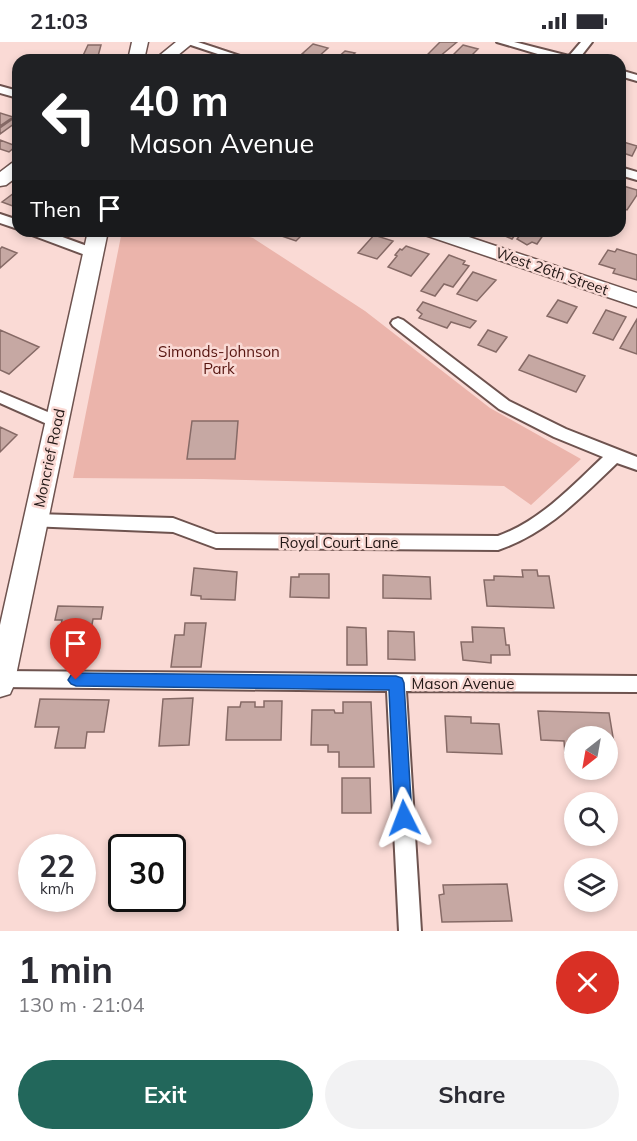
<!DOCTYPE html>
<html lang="en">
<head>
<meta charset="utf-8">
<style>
  body { margin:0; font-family:Mulish,sans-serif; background:#f2f2f3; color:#2b2b33; height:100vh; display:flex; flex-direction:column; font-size:22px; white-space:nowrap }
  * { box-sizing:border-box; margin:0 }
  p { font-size:20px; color:#7c7c81 }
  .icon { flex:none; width:33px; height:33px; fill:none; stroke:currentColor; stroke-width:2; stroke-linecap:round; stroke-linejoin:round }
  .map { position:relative; height:889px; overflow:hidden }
  .details { display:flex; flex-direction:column; background:#fff; flex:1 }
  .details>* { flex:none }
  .guide { position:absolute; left:12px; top:12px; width:614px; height:183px; border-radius:18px; box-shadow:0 3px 9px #0003; background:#202124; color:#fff; overflow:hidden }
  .needle { width:39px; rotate:211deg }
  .fabs { position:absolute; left:564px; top:684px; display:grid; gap:12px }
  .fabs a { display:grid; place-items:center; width:54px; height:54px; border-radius:50%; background:#fff; box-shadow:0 3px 9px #0003; font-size:30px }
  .speed { position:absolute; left:18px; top:792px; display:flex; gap:12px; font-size:30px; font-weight:700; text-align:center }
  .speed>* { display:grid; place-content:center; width:78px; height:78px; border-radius:50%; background:#fff; box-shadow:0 3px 9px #0003; line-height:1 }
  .speed small { font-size:15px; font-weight:400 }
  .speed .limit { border:3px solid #111; border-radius:9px; background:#fff; color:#111 }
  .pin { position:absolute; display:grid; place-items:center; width:51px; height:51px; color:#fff; margin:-62px -26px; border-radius:50% 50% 50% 0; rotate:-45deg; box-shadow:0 0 6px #0007 }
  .pin .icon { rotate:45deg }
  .me { position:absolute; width:66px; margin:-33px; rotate:357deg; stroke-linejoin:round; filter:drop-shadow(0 0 4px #0008) }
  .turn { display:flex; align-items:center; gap:21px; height:126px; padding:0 18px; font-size:27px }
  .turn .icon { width:78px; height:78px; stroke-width:2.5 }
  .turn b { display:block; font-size:42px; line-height:51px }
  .then { display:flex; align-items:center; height:57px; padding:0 18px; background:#0003; gap:12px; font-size:22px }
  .round { display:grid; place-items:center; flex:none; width:63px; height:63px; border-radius:32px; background:#f2f2f3 }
  .head { display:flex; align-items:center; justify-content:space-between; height:102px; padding:0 18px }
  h1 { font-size:36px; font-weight:700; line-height:45px }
  .button { display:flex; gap:12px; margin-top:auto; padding:12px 18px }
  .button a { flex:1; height:69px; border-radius:36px; background:#22675b; color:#fff; font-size:24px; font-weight:700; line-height:69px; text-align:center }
  .button a+a { background:#f2f2f3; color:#2b2b33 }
  .status { display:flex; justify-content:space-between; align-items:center; height:42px; padding:0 30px; background:#fff; direction:ltr }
  .status svg { height:16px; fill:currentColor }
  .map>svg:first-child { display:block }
  .green { fill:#ebb4ab }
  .building { fill:#c6a8a3; stroke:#866a66; stroke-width:1.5 }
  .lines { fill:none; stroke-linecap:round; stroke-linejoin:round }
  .street-casing { stroke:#6e534f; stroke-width:4 }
  .secondary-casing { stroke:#6e534f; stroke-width:3 }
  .street { fill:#fff; fill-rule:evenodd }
  .secondary { fill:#fff; fill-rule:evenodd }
  .route { fill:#1a73e8; stroke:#114b97; stroke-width:1.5 }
  .labels { text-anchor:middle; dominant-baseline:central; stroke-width:5; stroke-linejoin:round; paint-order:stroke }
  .street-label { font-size:15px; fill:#221715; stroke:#fadad5 }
  .park-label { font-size:15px; fill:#571510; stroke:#fadad5 }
</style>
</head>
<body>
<div class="status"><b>21:03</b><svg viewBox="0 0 49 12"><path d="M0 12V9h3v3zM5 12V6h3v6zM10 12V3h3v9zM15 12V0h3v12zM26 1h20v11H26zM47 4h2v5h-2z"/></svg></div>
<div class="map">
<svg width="637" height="889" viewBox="0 0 637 889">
  <rect width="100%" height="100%" fill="#fadad5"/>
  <!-- green -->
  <path class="green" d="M122,189H226L253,196L365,269L490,366L581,417L531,463L504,444L203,437L73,436Z"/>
  <!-- building -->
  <path class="building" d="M440,0H457L439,15L428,12Z
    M313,2L328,6L317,16L302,12Z
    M88,3H101L97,18H81Z
    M463,3L478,7L467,18H448Z
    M345,9L355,11L351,15L354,16L335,18Z
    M0,71L13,75L0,84Z
    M17,74L18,79L0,92V86Z
    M0,98L16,104L9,110L0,107Z
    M620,99L637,104L632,114L620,110Z
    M620,143L637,148V153L627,168L620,166Z
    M18,148V166L2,160Z
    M278,189H306L296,199L276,192Z
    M494,189H518L512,197Z
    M523,189H546L537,202L532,200L527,203L517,197Z
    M374,193L393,199L377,217L358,211Z
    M406,204L429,212L411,234L388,225L397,214L395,213L400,207L402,208Z
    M2,205L17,211L0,226V207Z
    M617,207L637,213V238L613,231L615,227L599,222L608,208L615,210Z
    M449,213L465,219L463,222L469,224L453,245L444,242L435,254L421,249Z
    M473,230L496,238L477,259L457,252Z
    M558,258L577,265L567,281L547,274Z
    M423,260L476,279L470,286L451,280L447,286L419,276L422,272L417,268Z
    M606,268L626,275L613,298L593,291Z
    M637,277V312L620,306Z
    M0,288L39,305L9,332L0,328Z
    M488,288L507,295L496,310L478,303Z
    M529,313L585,334L576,350L519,328Z
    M192,379H238L235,417H187Z
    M0,385L17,393L0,410Z
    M194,526L237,530L235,558L201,557V554L191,553Z
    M522,528H537L538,534H549L554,566L487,564L484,538H494V534L523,535Z
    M299,532H329V556L290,555L291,535H299Z
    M383,533L430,535L431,557L383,556Z
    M58,564L103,565L101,577H93L90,593H59L62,578H55Z
    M185,581H206L201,625H171L175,593H184Z
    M347,585L366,586L367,623H347Z
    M472,585L504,586L506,603H509L510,613H491V621L463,618L461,600H473Z
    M388,589L414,590L415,618L388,617Z
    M193,656L189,703L159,704L163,657Z
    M40,657L109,658L104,690H87L85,706H55L59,685H35Z
    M264,659H282L281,698H226L228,665H240L241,660H255V665H264Z
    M343,660H371L374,725H339V710H328V703H311L312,668H334L335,671H343Z
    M538,669L609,671L614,701L608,700V694H574V712H565L564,699L541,698Z
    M445,674L471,675V681L499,682L502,712L447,710Z
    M342,736H370L371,771H342Z
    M507,842L512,879L442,880L439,853L444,852L443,843Z"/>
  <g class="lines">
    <defs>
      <path id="street" d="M182,0H198L252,18H236Z
        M497,0H514L569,14L581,0H592L578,18H558Z
        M620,28L637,33V39L620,34Z
        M0,44L18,49V56L0,51Z
        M620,125L637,130V138L620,133Z
        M0,172L18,178V187L0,181Z
        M27,189H46L98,208L100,211L98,214H88L29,192Z
        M398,276L403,278L509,359L566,387L637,415V428L617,421C580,456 548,491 498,508L216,506L173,490L29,484L27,479L29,474L35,472L173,476L216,492L498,494C540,479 571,445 603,415L554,395L499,367L393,284L391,281L393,278Z
        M0,350L62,376L64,380L62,384L56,386L0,361Z
        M0,629L637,634V650L406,649L421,889H399L387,649L1,645Z"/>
      <path id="secondary" d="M132,0H148L144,18H128Z
        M176,0H194L172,18H154Z
        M18,120V134L6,143L0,144V130L12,121Z
        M88,189H108L14,643L10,652L0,655V583Z
        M422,189H451L637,251V265L425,193Z"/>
    </defs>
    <!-- street casing -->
    <use href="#street" class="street-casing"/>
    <!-- secondary casing -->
    <use href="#secondary" class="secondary-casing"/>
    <!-- street -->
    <use href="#street" class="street"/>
    <!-- secondary -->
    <use href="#secondary" class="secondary"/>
  </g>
  <!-- route -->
  <path class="route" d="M76,631L396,634L402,636L404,641L412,776L410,782L404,785L397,782L395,776L389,648L76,644L71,642L68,638L71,633Z"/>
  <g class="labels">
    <!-- street labels -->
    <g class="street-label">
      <text transform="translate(552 229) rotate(19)">West 26th Street</text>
      <text transform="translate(49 416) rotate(-78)">Moncrief Road</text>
      <text x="339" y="500">Royal Court Lane</text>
      <text x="463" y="641">Mason Avenue</text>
    </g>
    <!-- park labels -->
    <g class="park-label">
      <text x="219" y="309">Simonds-Johnson<tspan x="219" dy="17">Park</tspan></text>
    </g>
  </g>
</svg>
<div class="fabs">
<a><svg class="needle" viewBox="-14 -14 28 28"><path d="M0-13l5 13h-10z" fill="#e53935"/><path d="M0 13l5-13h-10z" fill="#7c7c81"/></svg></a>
<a><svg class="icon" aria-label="search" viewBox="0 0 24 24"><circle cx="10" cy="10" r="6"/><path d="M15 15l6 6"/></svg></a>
<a><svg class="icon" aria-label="layers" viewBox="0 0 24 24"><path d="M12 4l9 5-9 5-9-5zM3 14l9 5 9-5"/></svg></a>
</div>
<div class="speed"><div>22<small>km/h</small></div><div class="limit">30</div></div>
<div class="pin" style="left:76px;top:638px;background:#d93025"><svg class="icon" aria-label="arrive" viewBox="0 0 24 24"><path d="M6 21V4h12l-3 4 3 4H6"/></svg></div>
<svg class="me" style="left:404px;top:776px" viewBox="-20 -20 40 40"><path d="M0-17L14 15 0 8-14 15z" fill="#1a73e8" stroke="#fff" stroke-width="4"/></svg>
<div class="guide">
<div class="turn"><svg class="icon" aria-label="left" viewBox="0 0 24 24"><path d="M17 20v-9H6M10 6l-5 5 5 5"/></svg><div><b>40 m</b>Mason Avenue</div></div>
<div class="then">Then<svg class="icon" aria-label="arrive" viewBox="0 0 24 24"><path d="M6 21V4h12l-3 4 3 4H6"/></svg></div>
</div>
</div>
<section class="details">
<div class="head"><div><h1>1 min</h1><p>130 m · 21:04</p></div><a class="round" style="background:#d93025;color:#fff"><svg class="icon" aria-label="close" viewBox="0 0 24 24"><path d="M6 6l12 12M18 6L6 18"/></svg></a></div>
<div class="button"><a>Exit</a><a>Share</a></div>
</section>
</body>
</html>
